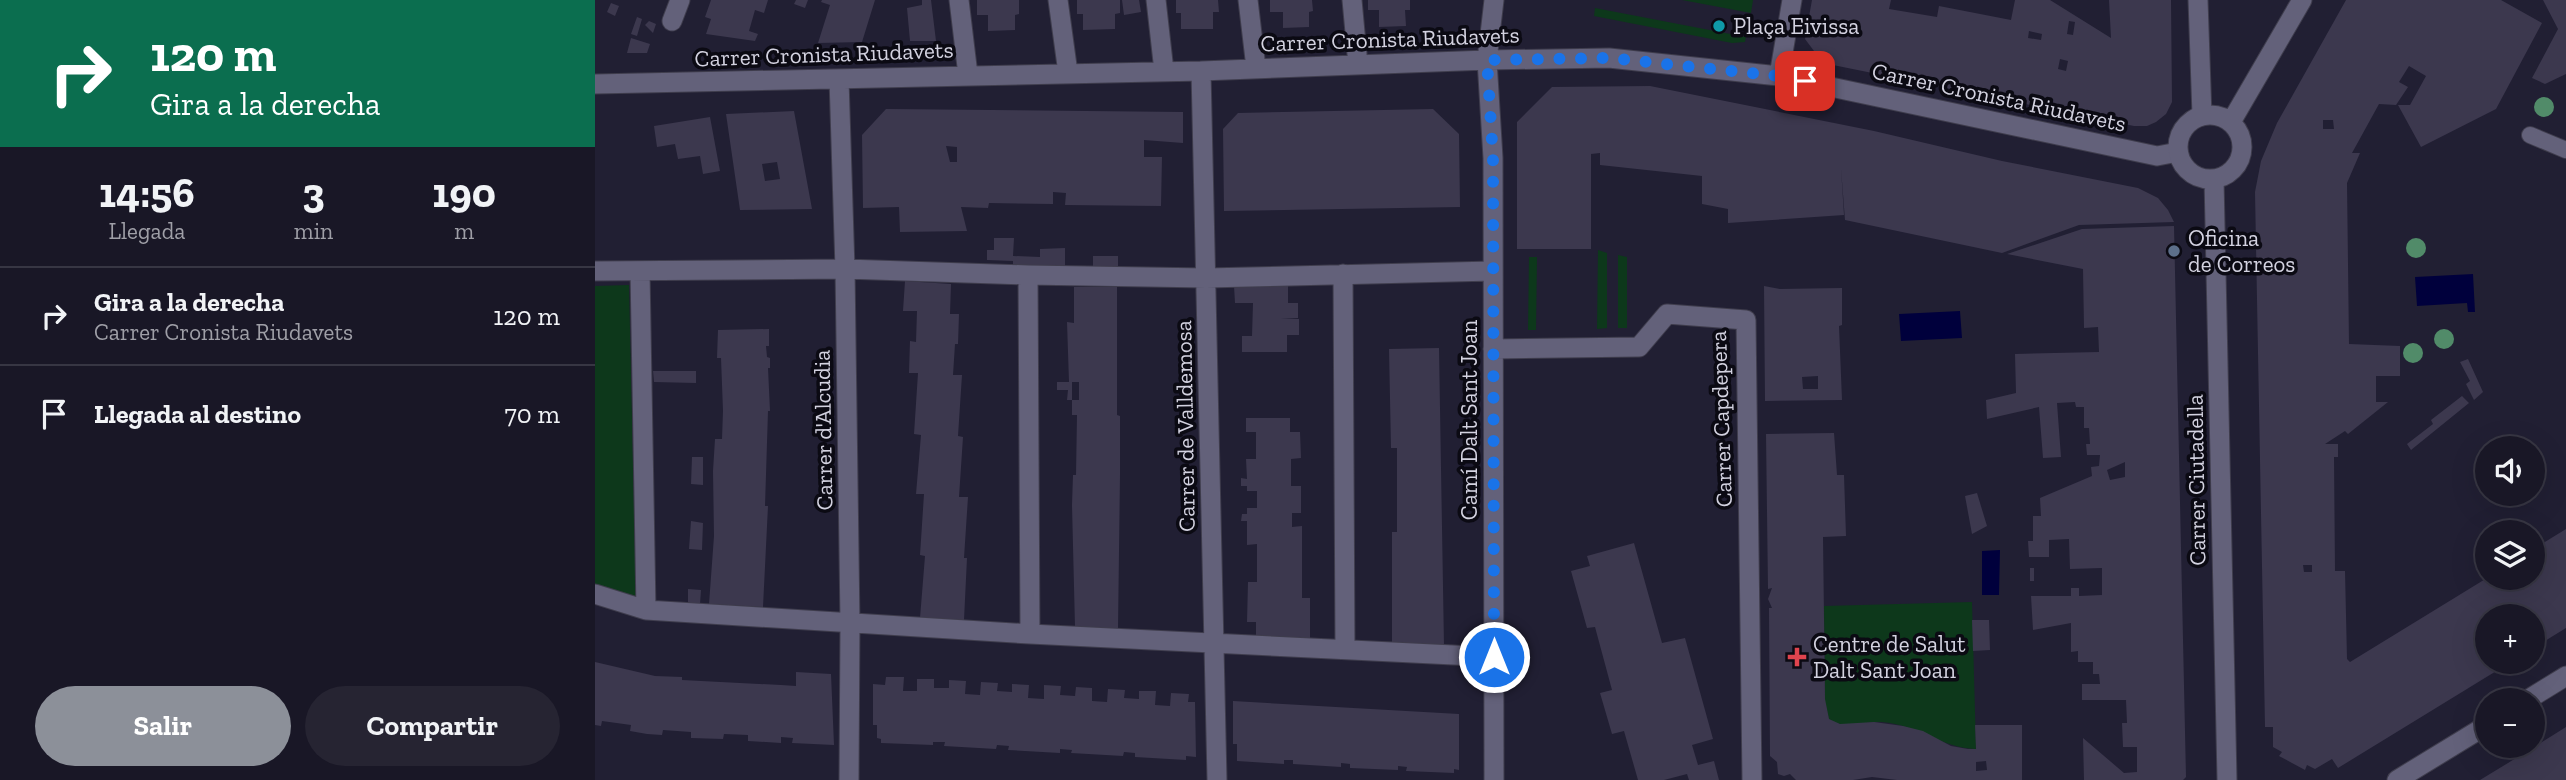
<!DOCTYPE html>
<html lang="es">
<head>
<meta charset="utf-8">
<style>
  body { margin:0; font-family:"Zilla Slab",serif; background:#262432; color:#f1f3f6; height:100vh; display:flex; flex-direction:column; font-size:26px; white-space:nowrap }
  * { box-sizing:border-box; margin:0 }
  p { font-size:23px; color:#9f9fa7 }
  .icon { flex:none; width:38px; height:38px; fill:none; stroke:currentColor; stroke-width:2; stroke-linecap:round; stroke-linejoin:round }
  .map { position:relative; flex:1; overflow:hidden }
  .drawer { display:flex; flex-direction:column; background:#191726; width:595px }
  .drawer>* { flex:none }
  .banner { background:#0b6e4f; color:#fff; overflow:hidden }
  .tools { position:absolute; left:1880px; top:436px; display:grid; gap:14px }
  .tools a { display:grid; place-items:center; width:70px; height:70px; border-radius:50%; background:#191726; box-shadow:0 7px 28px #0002,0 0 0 2px #373643; font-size:35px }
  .pin { position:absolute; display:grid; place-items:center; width:60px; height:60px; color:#fff; margin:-30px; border-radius:14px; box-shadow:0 4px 10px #0006 }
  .me { position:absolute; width:77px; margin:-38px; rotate:0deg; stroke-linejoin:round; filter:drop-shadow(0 0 5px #0008) }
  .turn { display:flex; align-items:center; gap:24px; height:147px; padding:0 35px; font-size:32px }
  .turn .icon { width:91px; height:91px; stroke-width:2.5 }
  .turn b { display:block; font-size:49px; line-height:60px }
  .eta { display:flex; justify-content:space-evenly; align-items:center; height:119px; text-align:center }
  .eta b { font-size:42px; font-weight:700; line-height:49px }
  .button { display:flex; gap:14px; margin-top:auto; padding:14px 35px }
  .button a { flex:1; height:80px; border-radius:42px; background:#8c9099; color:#fff; font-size:28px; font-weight:700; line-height:80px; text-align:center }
  .button a+a { background:#262432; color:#f1f3f6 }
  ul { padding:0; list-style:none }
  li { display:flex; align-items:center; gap:21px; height:98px; padding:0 35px; border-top:2px solid #373643 }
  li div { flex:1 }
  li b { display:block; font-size:26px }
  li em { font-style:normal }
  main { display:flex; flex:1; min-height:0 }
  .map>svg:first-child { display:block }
  .green { fill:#0d381b }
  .water { fill:#00003c }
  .building { fill:#3c384e; fill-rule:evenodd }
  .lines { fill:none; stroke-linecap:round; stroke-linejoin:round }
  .service-casing { stroke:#3f3d4d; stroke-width:18 }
  .minor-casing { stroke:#3f3d4d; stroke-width:21 }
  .tertiary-casing { stroke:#3f3d4d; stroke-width:21 }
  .service { stroke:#63617a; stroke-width:16 }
  .minor { stroke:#63617a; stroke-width:19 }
  .tertiary { stroke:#63617a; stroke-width:19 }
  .tree { fill:#518b69 }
  .route { stroke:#1a73e8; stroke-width:12; stroke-dasharray:0 21.6 }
  .culture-dot { fill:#0f9aa8; stroke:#0b0a13; stroke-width:2.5 }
  .service-dot { fill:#5c6f8a; stroke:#0b0a13; stroke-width:2.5 }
  .health-dot { fill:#e0444e; stroke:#0b0a13; stroke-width:2.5 }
  .labels { text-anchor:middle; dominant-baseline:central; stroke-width:7; stroke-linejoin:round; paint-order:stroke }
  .poi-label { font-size:23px; fill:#d3d2e0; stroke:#0b0a13; text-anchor:start }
  .street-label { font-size:23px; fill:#d3d2e0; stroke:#0b0a13 }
</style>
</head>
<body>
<main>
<section class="drawer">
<div class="banner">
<div class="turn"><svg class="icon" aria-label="right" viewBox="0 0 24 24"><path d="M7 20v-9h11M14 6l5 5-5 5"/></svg><div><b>120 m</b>Gira a la derecha</div></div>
</div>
<div class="eta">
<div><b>14:56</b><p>Llegada</p></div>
<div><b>3</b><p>min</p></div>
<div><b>190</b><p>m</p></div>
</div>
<ul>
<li><svg class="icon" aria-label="right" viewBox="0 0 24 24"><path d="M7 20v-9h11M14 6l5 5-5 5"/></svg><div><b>Gira a la derecha</b><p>Carrer Cronista Riudavets</p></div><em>120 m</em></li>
<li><svg class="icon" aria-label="arrive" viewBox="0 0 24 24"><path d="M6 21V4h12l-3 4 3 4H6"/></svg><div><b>Llegada al destino</b></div><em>70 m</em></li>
</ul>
<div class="button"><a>Salir</a><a>Compartir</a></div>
</section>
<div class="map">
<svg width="1971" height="780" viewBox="0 0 1971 780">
  <rect width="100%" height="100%" fill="#211f33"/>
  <!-- green -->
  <path class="green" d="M1087,0H1158L1156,13Z
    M1000,8L1151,37L1150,42L1137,43L999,16Z
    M1003,250L1012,253V328L1002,329Z
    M1023,255L1032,257V328H1023Z
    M934,257H942L941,330H933Z
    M34,285L41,598L0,587V286Z
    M1377,602L1381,749C1347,748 1323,725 1287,722C1271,721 1247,730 1234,719L1230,702L1229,606Z"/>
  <!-- water -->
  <path class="water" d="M1878,274L1880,312H1873L1872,303L1822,306L1820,277Z
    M1365,311L1367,338L1306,341L1304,314Z
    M1405,550L1404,595H1387V551Z"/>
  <!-- building -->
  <path class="building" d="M116,0H173L169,13L160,10L154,31L163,34L160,41L111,34L116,19L110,17Z
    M201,0H213L210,8L199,4Z
    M227,0H280L267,42L223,43L235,5L226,2Z
    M327,0H336L341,41H315L312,8L327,5Z
    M382,0H424V14L420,15V30L393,31V15H382Z
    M482,0H525V13L520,14V29L488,30V14H482Z
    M527,0H544L546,12L529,15Z
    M581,0H623L624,12H618V29H586V13H581Z
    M675,0H717L718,11L714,12V27L688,28V12H675Z
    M773,0H815V10H810L811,26L784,27V10H773Z
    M1217,0H1296L1294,9L1342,17L1344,6L1416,20L1420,0H1455L1516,38L1514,0H1576L1577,102L1571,114L1561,122L1552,126H1539L1228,63L1210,39ZM1474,21L1480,22L1478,35L1472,34ZM1434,31L1447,34L1446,40L1433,38ZM1465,59L1473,61L1471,71L1463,69Z
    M1751,0H1906L1947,23L1901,109L1826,147L1803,105H1815L1831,76L1814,66L1804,82L1813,87L1801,105L1784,104L1757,153H1765L1752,183L1754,344L1805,346V376H1781V402H1793L1753,434L1750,431L1730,444H1743V457H1739L1740,571H1750L1752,659L1755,662L1892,578H1937V550L1971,529V628L1937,649V616H1892V662H1916L1743,768L1737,759L1720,769L1712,765L1710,770L1684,756L1687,752L1678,747V727H1670L1660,192L1666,161L1682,123ZM1728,120H1738L1739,129H1728ZM1708,565H1717V572H1709Z
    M1948,0H1971V74L1950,84L1937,78L1963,29Z
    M16,3L24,6L20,16L12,12Z
    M42,17L47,19L42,36L36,34Z
    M54,21L61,24L58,33L50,25Z
    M36,38L55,44L52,53H32Z
    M1055,86L1279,131L1407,161L1543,188L1563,198L1573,210L1579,222L1484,225L1407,253L1250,220L1246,168L1249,215L1133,223V209L1107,204V176L1005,165V153L996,154V249H922V122L957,87Z
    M291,109L588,112V143L549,140V157H567L566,206L470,205L471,193L458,192V204L394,203L393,208L366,207L372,231L305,232L304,207L268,208L267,135ZM351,146L362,147V162H355Z
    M838,109L864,134L865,207L629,211L628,129L643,113Z
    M199,111L217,209L145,210L131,114ZM182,162L185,179L170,181L167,164Z
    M115,117L125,171L108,174L105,156L83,159L80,144L62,147L59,126Z
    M1579,226L1591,777L1588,780H1489L1488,738L1529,773L1542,772V747H1528L1527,723H1532L1531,700H1487V684H1505L1504,674H1498V662H1483V651L1476,652V623L1438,630L1436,596H1476V588H1484V596L1507,595V568L1475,569L1474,539L1454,540V557H1434L1433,541H1438V516H1446L1445,498L1497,476L1496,467L1504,466L1505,455H1492L1491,444H1495L1494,428H1489V407H1481L1480,402L1462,403L1466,457L1448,458L1444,407L1392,419L1391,400L1421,393L1420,354L1504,352L1503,327L1489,328L1488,269L1412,254L1487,229ZM1530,462V477L1515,480L1512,470Z
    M399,238H419L418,256L445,257V249L470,248V266L418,265V261L392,260V250H399Z
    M498,256H523V267H498Z
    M310,281L356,284L355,314H364L363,344H360L358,375H367L363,436L368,437L364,497H373L369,558H372L369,620L325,618L330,556L325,555L329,494H321L326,435L319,434L323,373H314L315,341L321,342L322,311H308Z
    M639,286H693V303H703V318L686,319H704V335H692V352H647V336H657L658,303H640Z
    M1169,286L1185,289L1247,288V325L1244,326L1247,400L1170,401ZM1223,376V389H1208L1207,377Z
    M479,287H522V415L525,416V475L523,629L480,627L477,505L478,475H481L482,415H477V400H484V382H477V400H472L473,390H462V382H474L472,322L479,323Z
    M174,329V346H171L172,357L175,358V368H173L175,411H173L170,506H173L168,607L114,604L119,536L118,471L120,439H127L128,411L126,358H122L123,330Z
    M844,348L849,646L797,643V532H802V448H796L794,349Z
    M1873,359L1888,392L1879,400L1871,384L1875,381L1865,362Z
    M58,371H101V383L59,382Z
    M1867,396L1874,403L1816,450L1812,444L1838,424L1836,420Z
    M651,418H695V432H705L706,458L696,459V486H706V513H697V527L707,526V598H715V639L661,636V622H652L653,582H662V544L652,545V521H646L647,514H652V508H662V491H652V486H646V478L652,479L651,459H661V432H651Z
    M1239,433L1242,475H1249L1251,536L1228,537L1230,699L1234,719L1245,724L1279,722L1308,726L1328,731L1356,746L1373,749H1381L1380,725H1427V780H1302L1277,777L1258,780H1201L1195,774L1189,776L1183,774L1182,762L1175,756L1174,608H1177L1173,599L1177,588L1173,589L1171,434ZM1391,761L1392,770L1381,771V762Z
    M97,457H108V485L96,484Z
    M1382,493L1392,526L1377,534L1370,496Z
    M96,521L108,523L107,550L94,549Z
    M1039,543L1067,643L1090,638L1118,739L1097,745L1103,765L1119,761L1124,780H1094L1092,774L1069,780H1043L1029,731L1017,734L1005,693L1017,690L1000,627L992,628L976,571L995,566L992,556Z
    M1435,568H1439V581H1435Z
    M93,589L106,590L105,604L93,603Z
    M1377,620H1394L1395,650L1378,651Z
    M0,662L60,676L87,677V680L186,685L201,686V672L236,674L239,745L197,743L198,738L186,737V743L153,741V735L129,734L128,739L96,738V732L68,730L67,735L52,734L35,731L36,725L7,721L6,726L0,725Z
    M291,677H309L308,691H322V679H339V688H354V680L371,681L370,694L385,695L386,682L403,683L402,691L417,692V684L434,685L433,698L449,699V685L466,686L465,695L480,696L481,687L497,688V701L512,702L513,689L530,690L529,698L544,699V691H561L560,705L575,706L576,693L594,694L593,702H600L601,757L591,756V760L540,757V753L529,752L528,756L476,753L477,750L465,749V753L413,750L414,746L402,745L401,749L349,746L350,742H338V745L286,743V739L282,738V725H278V684L290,685Z
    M638,701L864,714V770L859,769V773L811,771L812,767L803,766V770L755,768V764L746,763V767L698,764V760H689V764L642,761V744H638Z
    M1971,727V780H1885L1913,763Z"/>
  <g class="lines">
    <defs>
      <path id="service" d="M1935,135L1971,150"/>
      <path id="minor" d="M364,0L373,75
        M463,0L473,73
        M561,0L569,71
        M653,0L661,68
        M757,0L763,65
        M77,21L85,0
        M606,71L622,780
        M1184,76L1197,0
        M244,79L250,269L255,623L254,780
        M0,84L606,71L892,60L1014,58L1184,76L1562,156L1583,152
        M0,271L250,269L433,275L611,278L898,271
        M45,271L51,610
        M748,274L750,649
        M433,275L435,634
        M898,349L1044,347L1072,314L1151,320L1157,780
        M0,594L51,610L435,634L899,657
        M899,780L898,158L892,60L899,0"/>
      <path id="tertiary" d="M1603,0L1607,116
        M1583 147a32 32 0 1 1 64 0a32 32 0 1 1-64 0Z
        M1636,122L1707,0
        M1619,179L1632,780
        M1932,700L1971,676
        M1802,780L1892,725"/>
    </defs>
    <!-- service casing -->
    <use href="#service" class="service-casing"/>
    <!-- minor casing -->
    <use href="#minor" class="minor-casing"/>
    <!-- tertiary casing -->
    <use href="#tertiary" class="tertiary-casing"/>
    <!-- service -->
    <use href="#service" class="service"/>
    <!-- minor -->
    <use href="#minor" class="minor"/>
    <!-- tertiary -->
    <use href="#tertiary" class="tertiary"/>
  </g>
  <!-- trees -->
  <g class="tree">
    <circle cx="1949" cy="107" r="10"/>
    <circle cx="1821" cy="248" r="10"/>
    <circle cx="1849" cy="339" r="10"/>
    <circle cx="1818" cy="353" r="10"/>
  </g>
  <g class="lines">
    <!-- route -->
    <path class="route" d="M899,657L898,158L892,60L1014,58L1184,76L1210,81"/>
  </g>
  <!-- markers -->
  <circle class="culture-dot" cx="1124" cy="26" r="7"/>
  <circle class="service-dot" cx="1579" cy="251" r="7"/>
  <path class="health-dot" d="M1198.5 646.5h7v7h7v7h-7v7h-7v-7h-7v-7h7z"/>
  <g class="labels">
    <!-- poi labels -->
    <g class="poi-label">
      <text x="1138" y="26">Plaça Eivissa</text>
      <text x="1593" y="238">Oficina<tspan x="1593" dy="26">de Correos</tspan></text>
      <text x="1218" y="644">Centre de Salut<tspan x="1218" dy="26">Dalt Sant Joan</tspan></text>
    </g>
    <!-- street labels -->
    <g class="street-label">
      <text transform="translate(795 39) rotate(-2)">Carrer Cronista Riudavets</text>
      <text transform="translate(229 54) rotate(-2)">Carrer Cronista Riudavets</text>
      <text transform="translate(1404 97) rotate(12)">Carrer Cronista Riudavets</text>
      <text transform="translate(1126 419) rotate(-92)">Carrer Capdepera</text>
      <text transform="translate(874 420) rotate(-90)">Camí Dalt Sant Joan</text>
      <text transform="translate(590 426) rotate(-91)">Carrer de Valldemosa</text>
      <text transform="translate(228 430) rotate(-91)">Carrer d'Alcudia</text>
      <text transform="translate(1601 480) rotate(-91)">Carrer Ciutadella</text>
    </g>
  </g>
</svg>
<div class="tools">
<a><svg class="icon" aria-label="sound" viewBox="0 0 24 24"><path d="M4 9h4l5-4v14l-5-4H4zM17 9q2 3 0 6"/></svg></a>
<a><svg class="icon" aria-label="layers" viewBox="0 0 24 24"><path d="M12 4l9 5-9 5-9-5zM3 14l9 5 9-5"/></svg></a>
<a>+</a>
<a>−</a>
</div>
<div class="pin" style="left:1210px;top:81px;background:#d93025"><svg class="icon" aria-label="arrive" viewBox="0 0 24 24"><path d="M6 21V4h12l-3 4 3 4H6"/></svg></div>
<svg class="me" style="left:899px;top:657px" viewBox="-20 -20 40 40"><circle r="17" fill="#1a73e8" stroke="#fff" stroke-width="3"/><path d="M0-11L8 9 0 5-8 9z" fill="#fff"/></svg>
</div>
</main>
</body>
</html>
